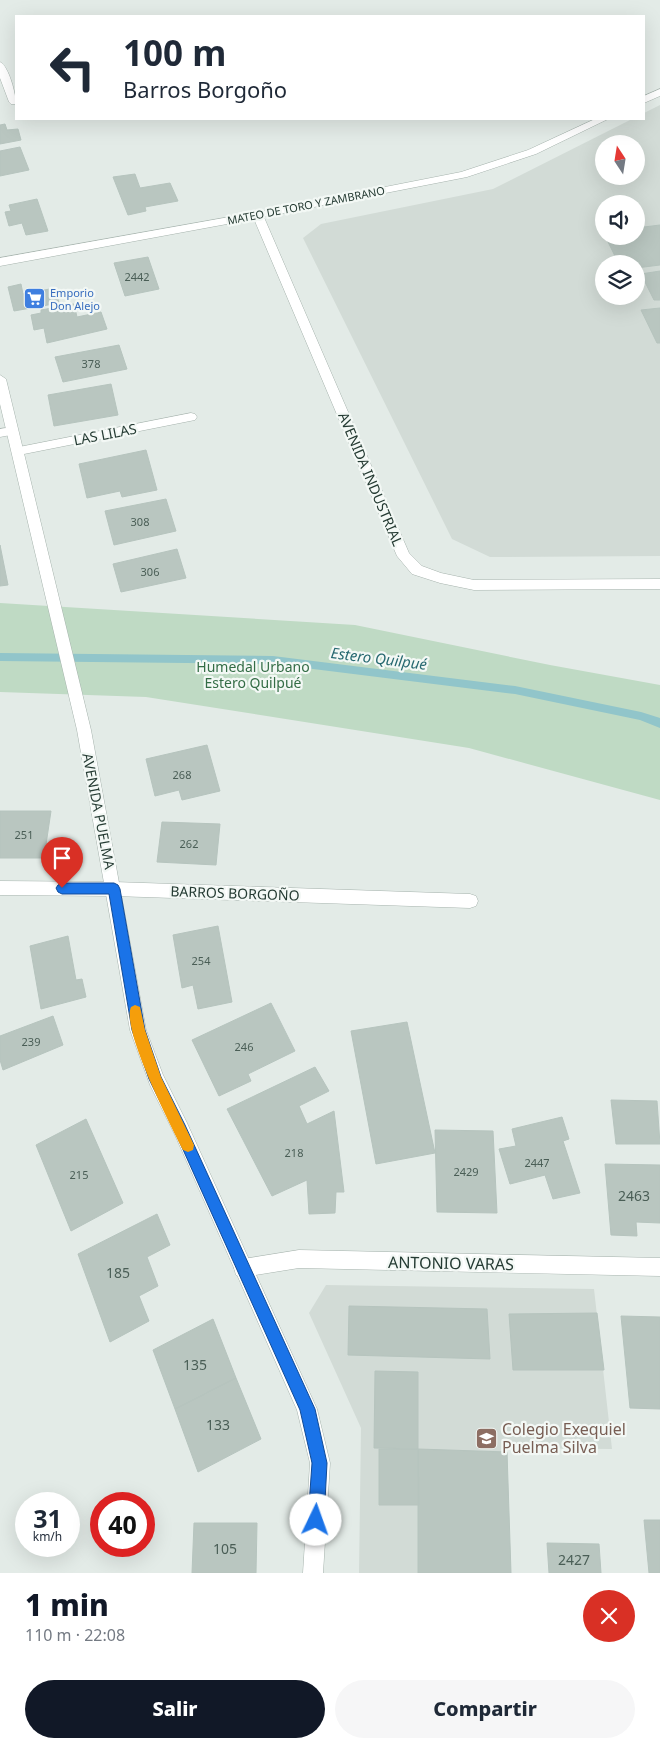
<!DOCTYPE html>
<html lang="es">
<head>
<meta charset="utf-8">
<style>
  body { margin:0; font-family:"Noto Sans",sans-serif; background:#f6f6f7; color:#1f2937; height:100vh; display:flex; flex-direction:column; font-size:19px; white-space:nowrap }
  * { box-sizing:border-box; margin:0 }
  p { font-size:16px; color:#747a83 }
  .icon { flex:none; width:28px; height:28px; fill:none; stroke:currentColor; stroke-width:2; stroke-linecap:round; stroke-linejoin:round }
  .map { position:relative; height:1573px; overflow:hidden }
  .panel { display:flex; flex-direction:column; background:#fff; flex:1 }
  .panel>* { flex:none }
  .top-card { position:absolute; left:15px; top:15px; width:630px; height:105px; border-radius:0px; box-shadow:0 5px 20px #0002; background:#fff; color:#1f2937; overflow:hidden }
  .needle { width:32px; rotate:348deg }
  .buttons { position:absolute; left:595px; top:135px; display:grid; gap:10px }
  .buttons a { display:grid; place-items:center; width:50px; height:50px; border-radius:50%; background:#fff; box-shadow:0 5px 20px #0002; font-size:25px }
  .speed { position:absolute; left:15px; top:1492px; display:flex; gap:10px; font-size:25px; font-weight:700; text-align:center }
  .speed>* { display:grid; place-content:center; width:65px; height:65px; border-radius:50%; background:#fff; box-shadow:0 5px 20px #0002; line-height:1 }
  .speed small { font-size:12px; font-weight:400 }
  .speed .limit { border:8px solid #d22; background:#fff; color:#111 }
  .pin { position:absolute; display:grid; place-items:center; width:42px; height:42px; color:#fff; margin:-51px -21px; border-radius:50% 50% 50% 0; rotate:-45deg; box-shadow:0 0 5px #0007 }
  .pin .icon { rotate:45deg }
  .me { position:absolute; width:55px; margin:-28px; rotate:3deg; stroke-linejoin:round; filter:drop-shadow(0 0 4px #0008) }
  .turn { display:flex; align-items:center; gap:18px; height:105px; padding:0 25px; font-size:22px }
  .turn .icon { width:65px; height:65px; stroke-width:2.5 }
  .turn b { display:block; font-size:35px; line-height:42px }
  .round { display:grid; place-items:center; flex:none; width:52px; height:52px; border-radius:26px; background:#f6f6f7 }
  .head { display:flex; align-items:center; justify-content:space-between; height:85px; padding:0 25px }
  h1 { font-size:30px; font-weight:800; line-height:38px; color:#111827 }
  .cta { display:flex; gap:10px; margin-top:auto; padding:10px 25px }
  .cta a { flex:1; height:58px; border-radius:30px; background:#111827; color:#fff; font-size:20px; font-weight:800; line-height:58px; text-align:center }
  .cta a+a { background:#f6f6f7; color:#1f2937 }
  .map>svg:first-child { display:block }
  .built { fill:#d2dbd6; fill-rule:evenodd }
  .green { fill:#bfdac4 }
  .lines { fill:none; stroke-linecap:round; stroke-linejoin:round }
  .stream { fill:#91c5ca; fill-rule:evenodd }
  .building { fill:#b9c6c0; stroke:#b6c4be }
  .minor-casing { stroke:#a6b3ad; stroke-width:1 }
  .tertiary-casing { stroke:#a6b3ad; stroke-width:1 }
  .minor { fill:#fff; fill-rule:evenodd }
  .tertiary { fill:#fff; fill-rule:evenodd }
  .route { fill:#1a73e8; stroke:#114b97 }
  .slow { fill:#f59e0b }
  .labels { text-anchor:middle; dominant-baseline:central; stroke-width:4.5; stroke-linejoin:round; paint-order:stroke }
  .far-street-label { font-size:11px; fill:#253b33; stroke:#f3f8f5 }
  .number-label { font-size:11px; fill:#4a5e56 }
  .far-shop-label { font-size:11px; fill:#366cbe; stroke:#f3f8f5; text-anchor:start }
  .street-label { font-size:14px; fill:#253b33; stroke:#f3f8f5 }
  .park-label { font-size:14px; fill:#346d46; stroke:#f3f8f5 }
  .near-number-label { font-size:14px; fill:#4a5e56 }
  .water-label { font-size:15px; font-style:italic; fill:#266870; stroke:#f3f8f5 }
  .near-street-label { font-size:16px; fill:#253b33; stroke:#f3f8f5 }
  .near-education-label { font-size:16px; fill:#785e54; stroke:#f3f8f5; text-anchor:start }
</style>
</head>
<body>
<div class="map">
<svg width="660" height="1573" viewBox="0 0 660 1573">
  <rect width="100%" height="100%" fill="#e3ebe7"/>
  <!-- built -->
  <path class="built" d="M660,105V556L490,557L452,539L303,238L321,224L493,189L632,119H644V113ZM604,144H636V176H604ZM604,204H636V236H604ZM604,264H636V296H604Z
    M326,1285L594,1289L612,1449L507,1448L511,1573H359L361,1428L309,1313Z"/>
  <!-- green -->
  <path class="green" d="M0,603L355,625L550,665L660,685V800L469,748L146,697L0,692Z"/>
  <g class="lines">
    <!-- stream -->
    <path class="stream" d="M0,653L273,656L515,686L641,712L660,718V728L640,720L515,694L273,664L0,661Z"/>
  </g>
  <!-- building -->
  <path class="building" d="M5,124L7,130L18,129L21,140L0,144V125Z
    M20,147L29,170L0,176V151Z
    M135,174L140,188L170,183L178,201L145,207L146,211L128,215L113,177Z
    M37,199L48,231L26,235L22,223L9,226L5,212L11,211L9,205Z
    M660,225V265L636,268V264H619L605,236H636V228Z
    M148,257L159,289L125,296L114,263Z
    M660,271V300H654L641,274Z
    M21,284L23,294L55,288L59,303L14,311L8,287Z
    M74,304L77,317L101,312L107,329L47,343L44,328L34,330L31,315L41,313V310Z
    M660,308V343H657L641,310Z
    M119,345L127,369L63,382L55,357Z
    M111,384L118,415L54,426L48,395Z
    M146,450L157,490L122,497L120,491L87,498L79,464Z
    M166,499L176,531L114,545L105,511Z
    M0,545L8,585L0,586Z
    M177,549L186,578L121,592L113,564Z
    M207,745L220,791L182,800L179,790L155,796L146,759Z
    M0,811H51L44,858H0Z
    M162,822L220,824L216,865L157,862Z
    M218,926L232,1002L198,1009L193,985L182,988L173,935Z
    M68,936L76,980L82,979L86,997L41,1009L30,946Z
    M271,1003L295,1051L248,1074L251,1081L219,1096L192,1040Z
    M53,1016L63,1045L3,1070L0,1060V1036Z
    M407,1022L435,1153L376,1164L351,1031Z
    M315,1067L329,1091L299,1106L307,1124L334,1111L344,1192H336L335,1213L309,1214L307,1180L272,1196L227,1109Z
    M611,1100L657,1101L660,1144H616Z
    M562,1117L569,1139L563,1141L580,1193L553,1199L545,1175L510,1184L499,1149L516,1146L512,1129Z
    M86,1119L123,1203L71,1231L36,1145Z
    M435,1130L493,1131L497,1213L437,1212Z
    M605,1164L660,1165V1223L636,1222L637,1236L611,1235Z
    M157,1214L170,1245L147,1257L158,1286L139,1296L149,1321L110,1342L78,1254Z
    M349,1306L487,1309L490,1359L348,1355Z
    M597,1313L604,1370H513L509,1314Z
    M621,1316L660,1317V1409L630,1408Z
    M213,1319L236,1378L175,1409L153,1350Z
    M375,1371L418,1372V1449L374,1448Z
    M236,1378L261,1439L198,1472L175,1409Z
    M379,1449H418L419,1505H379Z
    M418,1449L507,1452L511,1573H418Z
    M644,1520H660V1573H649Z
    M194,1523H257L256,1573H192Z
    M547,1543L599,1544L601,1573H549Z"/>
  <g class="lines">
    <defs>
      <path id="minor" d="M0,62C9,66 16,95 16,104H11L9,102L0,78Z
        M660,89V96L644,103V96Z
        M595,119H608L536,154L467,177L258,218L253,215L258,212L461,172L528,150Z
        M191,413L195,414L197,417L195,420L19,455L15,454L13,451L15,448L19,447Z
        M12,427L16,428L18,431L16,434L0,437V429Z
        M0,881L114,882L470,894L476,896L478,901L476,906L470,908L114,896L0,895Z
        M299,1250L660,1258V1276L299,1268L243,1277L236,1275L234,1268L236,1261L243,1259Z"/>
      <path id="tertiary" d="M258,212L263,215L409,553L422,566L441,573L474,580L660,579V589L474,590L440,583L412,574L397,556L254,219L0,266V258Z
        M0,375L6,379L91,730L146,1030L163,1075L187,1123L317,1409L330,1463L323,1573H303L310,1463L297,1410L175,1135L150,1085L130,1030L77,730L0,404Z"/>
    </defs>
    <!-- minor casing -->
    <use href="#minor" class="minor-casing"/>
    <!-- tertiary casing -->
    <use href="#tertiary" class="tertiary-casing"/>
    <!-- minor -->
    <use href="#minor" class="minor"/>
    <!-- tertiary -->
    <use href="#tertiary" class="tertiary"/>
  </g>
  <!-- route -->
  <path class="route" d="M62,883H114L118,885L120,889L145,1030L161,1077L185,1125L315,1409L327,1463L324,1520L322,1526L316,1528L311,1526L308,1520L312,1463L300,1410L176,1134L149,1079L132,1030L109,894H62L58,892L56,888L58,885Z"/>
  <!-- slow -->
  <path class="slow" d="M135,1005L140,1007L145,1030L161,1077L194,1145L193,1150L188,1152L183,1150C171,1126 121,1029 131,1007Z"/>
  <!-- icons -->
  <defs>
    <symbol id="supermarket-square" viewBox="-11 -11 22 22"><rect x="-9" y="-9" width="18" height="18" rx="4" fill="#3f7fe0" stroke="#f3f8f5"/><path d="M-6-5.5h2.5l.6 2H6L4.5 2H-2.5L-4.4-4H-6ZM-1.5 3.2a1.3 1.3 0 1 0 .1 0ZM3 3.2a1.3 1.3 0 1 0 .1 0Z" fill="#fff"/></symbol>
    <symbol id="school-square" viewBox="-11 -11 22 22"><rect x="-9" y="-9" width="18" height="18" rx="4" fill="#8d6e63" stroke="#f3f8f5"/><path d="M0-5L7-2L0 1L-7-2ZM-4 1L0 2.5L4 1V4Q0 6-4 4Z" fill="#fff"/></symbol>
  </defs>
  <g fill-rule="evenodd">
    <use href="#supermarket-square" x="22" y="286" width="25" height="25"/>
    <use href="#school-square" x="474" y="1426" width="25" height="25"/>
  </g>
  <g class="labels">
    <!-- far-street labels -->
    <g class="far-street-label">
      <text transform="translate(306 205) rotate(-11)">MATEO DE TORO Y ZAMBRANO</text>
    </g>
    <!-- number labels -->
    <g class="number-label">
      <text x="137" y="276">2442</text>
      <text x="91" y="363">378</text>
      <text x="140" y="521">308</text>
      <text x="150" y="571">306</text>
      <text x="182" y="774">268</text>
      <text x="24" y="834">251</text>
      <text x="189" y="843">262</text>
      <text x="201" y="960">254</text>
      <text x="31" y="1041">239</text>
      <text x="244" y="1046">246</text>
      <text x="294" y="1152">218</text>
      <text x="537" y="1162">2447</text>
      <text x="466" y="1171">2429</text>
      <text x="79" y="1174">215</text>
    </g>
    <!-- far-shop labels -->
    <g class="far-shop-label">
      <text x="50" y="292">Emporio<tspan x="50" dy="13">Don Alejo</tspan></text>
    </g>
    <!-- street labels -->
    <g class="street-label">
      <text transform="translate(105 434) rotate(-11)">LAS LILAS</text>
      <text transform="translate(371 479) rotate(67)">AVENIDA INDUSTRIAL</text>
      <text transform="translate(99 811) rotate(79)">AVENIDA PUELMA</text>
      <text transform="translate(235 893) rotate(2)">BARROS BORGOÑO</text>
    </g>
    <!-- park labels -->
    <g class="park-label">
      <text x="253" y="666">Humedal Urbano<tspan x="253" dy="16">Estero Quilpué</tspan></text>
    </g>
    <!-- near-number labels -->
    <g class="near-number-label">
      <text x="634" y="1195">2463</text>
      <text x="118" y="1272">185</text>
      <text x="195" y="1364">135</text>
      <text x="218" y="1424">133</text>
      <text x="225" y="1548">105</text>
      <text x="574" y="1559">2427</text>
    </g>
    <!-- water labels -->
    <g class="water-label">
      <text transform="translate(379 658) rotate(7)">Estero Quilpué</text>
    </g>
    <!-- near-street labels -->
    <g class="near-street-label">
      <text transform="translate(451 1263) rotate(1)">ANTONIO VARAS</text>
    </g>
    <!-- near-education labels -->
    <g class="near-education-label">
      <text x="502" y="1429">Colegio Exequiel<tspan x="502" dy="18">Puelma Silva</tspan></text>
    </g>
  </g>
</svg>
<div class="buttons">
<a><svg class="needle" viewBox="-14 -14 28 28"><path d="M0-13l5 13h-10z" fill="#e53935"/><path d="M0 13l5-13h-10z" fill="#747a83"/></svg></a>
<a><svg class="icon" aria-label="sound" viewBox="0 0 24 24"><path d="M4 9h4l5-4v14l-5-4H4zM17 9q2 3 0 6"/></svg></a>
<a><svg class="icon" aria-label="layers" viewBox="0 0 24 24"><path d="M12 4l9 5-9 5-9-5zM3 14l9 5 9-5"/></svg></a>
</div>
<div class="speed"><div>31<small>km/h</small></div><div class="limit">40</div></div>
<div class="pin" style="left:62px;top:888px;background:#d93025"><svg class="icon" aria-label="arrive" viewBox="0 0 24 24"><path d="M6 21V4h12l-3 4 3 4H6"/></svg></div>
<svg class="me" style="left:316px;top:1520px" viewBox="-20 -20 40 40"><circle r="19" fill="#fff"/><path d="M0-13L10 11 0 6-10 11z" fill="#1a73e8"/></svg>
<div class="top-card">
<div class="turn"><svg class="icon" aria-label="left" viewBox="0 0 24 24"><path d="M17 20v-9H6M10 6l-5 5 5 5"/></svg><div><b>100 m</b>Barros Borgoño</div></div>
</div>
</div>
<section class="panel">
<div class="head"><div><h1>1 min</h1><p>110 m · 22:08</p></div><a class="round" style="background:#d93025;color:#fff"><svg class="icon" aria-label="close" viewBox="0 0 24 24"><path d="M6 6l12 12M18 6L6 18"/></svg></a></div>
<div class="cta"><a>Salir</a><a>Compartir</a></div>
</section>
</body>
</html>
